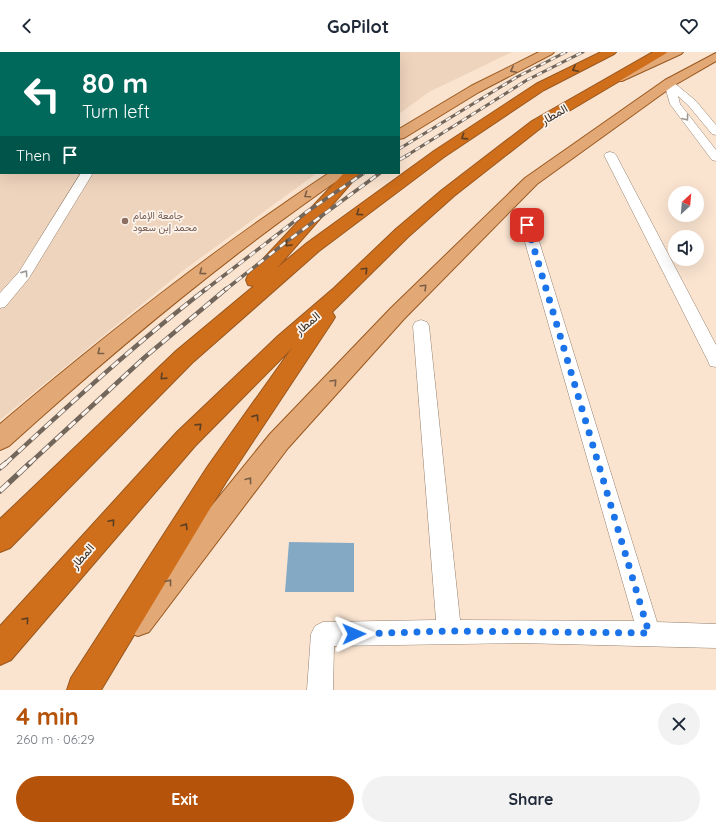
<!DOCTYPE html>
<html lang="en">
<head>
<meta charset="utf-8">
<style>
  body { margin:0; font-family:Quicksand,Vazirmatn,sans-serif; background:#f2f2f3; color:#1f2937; height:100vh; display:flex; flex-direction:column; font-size:15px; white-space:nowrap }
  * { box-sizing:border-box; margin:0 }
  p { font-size:13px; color:#747a83 }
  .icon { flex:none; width:22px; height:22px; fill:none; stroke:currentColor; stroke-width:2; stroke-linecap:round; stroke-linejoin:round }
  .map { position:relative; height:638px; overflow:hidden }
  .side { display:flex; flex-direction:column; background:#fff; flex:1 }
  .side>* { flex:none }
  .guide { position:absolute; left:0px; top:0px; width:400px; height:122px; box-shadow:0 4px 16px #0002; background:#00695c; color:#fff; overflow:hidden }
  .needle { width:26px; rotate:26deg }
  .tools { position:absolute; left:668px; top:134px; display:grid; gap:8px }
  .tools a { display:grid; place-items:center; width:36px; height:36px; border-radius:50%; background:#fff; box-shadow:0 4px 16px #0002; font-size:20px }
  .pin { position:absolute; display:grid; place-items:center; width:34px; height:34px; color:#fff; margin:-17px; border-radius:8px; box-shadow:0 2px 6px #0006 }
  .me { position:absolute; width:44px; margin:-22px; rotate:89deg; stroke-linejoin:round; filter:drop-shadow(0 0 3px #0008) }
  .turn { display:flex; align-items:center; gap:14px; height:84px; padding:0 16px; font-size:18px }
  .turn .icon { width:52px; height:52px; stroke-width:2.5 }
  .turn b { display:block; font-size:28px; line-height:34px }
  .then { display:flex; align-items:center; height:38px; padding:0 16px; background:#0003; gap:8px; font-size:15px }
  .round { display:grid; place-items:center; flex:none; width:42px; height:42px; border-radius:21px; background:#f2f2f3 }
  .head { display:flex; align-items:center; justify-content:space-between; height:68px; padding:0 16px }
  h1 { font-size:24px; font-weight:800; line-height:30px; color:#b45309 }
  .primary-button { display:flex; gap:8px; margin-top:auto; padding:8px 16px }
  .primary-button a { flex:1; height:46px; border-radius:24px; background:#b45309; color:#fff; font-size:16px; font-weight:800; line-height:46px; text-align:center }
  .primary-button a+a { background:#f2f2f3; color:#1f2937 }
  header { display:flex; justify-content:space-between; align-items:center; height:52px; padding:0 16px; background:#fff; font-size:18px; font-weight:800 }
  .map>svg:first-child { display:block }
  .built { fill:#efd4bd }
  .water { fill:#84a9c5 }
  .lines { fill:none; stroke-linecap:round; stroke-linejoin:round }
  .minor-casing { stroke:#94806e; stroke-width:1 }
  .major-casing { stroke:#9a581f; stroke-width:2 }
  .highway-casing { stroke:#9a581f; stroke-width:2 }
  .minor { fill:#fff; fill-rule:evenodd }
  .major { fill:#e2a876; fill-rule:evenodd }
  .highway { fill:#cf6e1b; fill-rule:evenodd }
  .rail-far3-casing { stroke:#73665b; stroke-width:3 }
  .rail-far2-casing { stroke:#73665b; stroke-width:3.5 }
  .rail-far1-casing { stroke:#73665b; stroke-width:4.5 }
  .rail-casing { stroke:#73665b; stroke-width:5.5 }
  .rail-far3 { stroke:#fcf4ec; stroke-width:2; stroke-dasharray:5.5; stroke-linecap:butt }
  .rail-far2 { stroke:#fcf4ec; stroke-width:2.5; stroke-dasharray:7; stroke-linecap:butt }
  .rail-far1 { stroke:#fcf4ec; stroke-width:3; stroke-dasharray:9; stroke-linecap:butt }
  .rail { stroke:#fcf4ec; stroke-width:4; stroke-dasharray:12; stroke-linecap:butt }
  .oneway { stroke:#5d3f24 }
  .oneway2 { stroke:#7b5f47 }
  .oneway3 { stroke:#9b9793 }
  .route { stroke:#1a73e8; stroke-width:7; stroke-dasharray:0 12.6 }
  .education-dot { fill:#8d6e63; stroke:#fcf4ec; stroke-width:1.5 }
  .labels { text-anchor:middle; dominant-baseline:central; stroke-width:3.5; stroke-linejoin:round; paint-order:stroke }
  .far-education-label { font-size:10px; fill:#785e54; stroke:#fcf4ec; text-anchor:start }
  .street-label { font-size:12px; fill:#372f27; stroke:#fcf4ec }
</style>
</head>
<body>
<header><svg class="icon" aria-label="back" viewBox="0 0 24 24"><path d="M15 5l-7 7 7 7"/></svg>GoPilot<svg class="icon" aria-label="heart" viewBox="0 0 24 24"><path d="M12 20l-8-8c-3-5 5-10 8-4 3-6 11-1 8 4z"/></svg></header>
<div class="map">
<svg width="716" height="638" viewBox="0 0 716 638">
  <rect width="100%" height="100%" fill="#fae4d0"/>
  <!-- built -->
  <path class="built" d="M0,0H512L429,40L399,62V1H1V121H317L184,218L0,368Z"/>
  <!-- water -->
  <path class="water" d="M289,490L354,491V540H285Z"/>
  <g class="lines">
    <defs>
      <path id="minor" d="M669,28L672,29L696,49L716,73V83L712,82L688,53L678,44L680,52L716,98V109L712,108L670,52L664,31Z
        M610,100L614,101L616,103L716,293V315L710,314L708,309L604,103L606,101Z
        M81,121H93L29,226L5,255L0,256V241L19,220Z
        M527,169L532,170L534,173L657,570L716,572V596L520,591L334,594L333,638H307L311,582L315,574L323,570L436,568L413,274L415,270L421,268L427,270L429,274L460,568L634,569L520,173L522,170Z"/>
      <path id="major" d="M539,0H554L552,2L479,40L404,86L399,87V77L471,34Z
        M667,0H683L681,2L622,29H614L612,26L614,23Z
        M716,1V9L673,34L537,132L404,267L288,396L149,580L138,584L127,580L123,569L127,558L270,382L390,257L525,126L665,28Z
        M329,121H347L344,124C226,205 115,298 9,394L0,398V372C105,283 214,197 329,121Z"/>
      <path id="highway" d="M601,0H616L614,2L544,38L444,105L319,199L192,311L10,496L0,500V467L176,299L254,234L248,233L246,228L248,223L344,121H360L277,216L307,191L434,99L536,32Z
        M653,0H667L665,2L542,75L454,144L408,185L332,260L335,265L332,270L226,430L101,638H67L71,626L208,414L292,296L195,394L11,608L0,613V574L177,380L278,284L334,236L396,177L442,138L532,69Z"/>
    </defs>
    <!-- minor casing -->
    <use href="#minor" class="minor-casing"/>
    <!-- major casing -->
    <use href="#major" class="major-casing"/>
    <!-- highway casing -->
    <use href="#highway" class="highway-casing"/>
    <!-- minor -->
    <use href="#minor" class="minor"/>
    <!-- major -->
    <use href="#major" class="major"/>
    <!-- highway -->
    <use href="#highway" class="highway"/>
    <defs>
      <path id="rail-far3" d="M399,97L517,25L566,0
        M406,104L527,28L583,0"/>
      <path id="rail-far2" d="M399,108L408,103
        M205,238L308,159L364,121
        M225,238L286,190L380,121"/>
      <path id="rail-far1" d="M5,412C70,352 136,291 206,237
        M29,412L145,305L226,237"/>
      <path id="rail" d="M0,416L6,411
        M0,439L30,411"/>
    </defs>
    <!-- rail-far3 casing -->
    <use href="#rail-far3" class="rail-far3-casing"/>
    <!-- rail-far2 casing -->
    <use href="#rail-far2" class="rail-far2-casing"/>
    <!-- rail-far1 casing -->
    <use href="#rail-far1" class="rail-far1-casing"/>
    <!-- rail casing -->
    <use href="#rail" class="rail-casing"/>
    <!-- rail-far3 -->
    <use href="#rail-far3" class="rail-far3"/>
    <!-- rail-far2 -->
    <use href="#rail-far2" class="rail-far2"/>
    <!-- rail-far1 -->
    <use href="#rail-far1" class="rail-far1"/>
    <!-- rail -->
    <use href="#rail" class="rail"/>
  </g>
  <!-- one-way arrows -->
  <defs><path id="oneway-chevron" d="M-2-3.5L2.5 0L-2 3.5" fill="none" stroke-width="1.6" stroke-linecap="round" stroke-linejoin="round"/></defs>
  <g class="oneway">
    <use href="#oneway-chevron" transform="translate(575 17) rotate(153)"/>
    <use href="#oneway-chevron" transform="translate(464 85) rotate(147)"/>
    <use href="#oneway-chevron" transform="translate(359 161) rotate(144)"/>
    <use href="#oneway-chevron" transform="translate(288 192) rotate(133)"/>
    <use href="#oneway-chevron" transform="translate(365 218) rotate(-45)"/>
    <use href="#oneway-chevron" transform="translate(163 325) rotate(136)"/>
    <use href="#oneway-chevron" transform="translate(256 365) rotate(-55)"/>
    <use href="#oneway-chevron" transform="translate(199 374) rotate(-44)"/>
    <use href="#oneway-chevron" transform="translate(112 470) rotate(-49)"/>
    <use href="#oneway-chevron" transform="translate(185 474) rotate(-58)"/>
    <use href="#oneway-chevron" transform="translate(26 568) rotate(-49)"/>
  </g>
  <g class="oneway2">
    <use href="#oneway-chevron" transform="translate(513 18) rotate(153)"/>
    <use href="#oneway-chevron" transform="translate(307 143) rotate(145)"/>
    <use href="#oneway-chevron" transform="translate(202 220) rotate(143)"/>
    <use href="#oneway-chevron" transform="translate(424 235) rotate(-45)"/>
    <use href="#oneway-chevron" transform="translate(100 300) rotate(141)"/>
    <use href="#oneway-chevron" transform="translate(334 330) rotate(-47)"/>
    <use href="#oneway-chevron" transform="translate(249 428) rotate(-52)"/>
    <use href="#oneway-chevron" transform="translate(169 530) rotate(-52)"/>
  </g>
  <g class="oneway3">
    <use href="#oneway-chevron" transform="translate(686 66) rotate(53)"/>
    <use href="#oneway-chevron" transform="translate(25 221) rotate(-55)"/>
  </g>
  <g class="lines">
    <!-- route -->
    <path class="route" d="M354,582L449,579L649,581L527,173"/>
  </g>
  <!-- markers -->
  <circle class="education-dot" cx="125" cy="169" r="4"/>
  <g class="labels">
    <!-- far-education labels -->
    <g class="far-education-label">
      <text x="133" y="163">جامعة الإمام<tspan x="133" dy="12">محمد إبن سعود</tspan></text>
    </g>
    <!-- street labels -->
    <g class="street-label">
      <text transform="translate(554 62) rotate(-30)">المطار</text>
      <text transform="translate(307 271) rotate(-40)">المطار</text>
      <text transform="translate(82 504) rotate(-49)">المطار</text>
    </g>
  </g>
</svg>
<div class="tools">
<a><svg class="needle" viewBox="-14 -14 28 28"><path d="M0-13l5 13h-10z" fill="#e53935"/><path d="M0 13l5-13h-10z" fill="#747a83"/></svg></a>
<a><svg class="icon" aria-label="sound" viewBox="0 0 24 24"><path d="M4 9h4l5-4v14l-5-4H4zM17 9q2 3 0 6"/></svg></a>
</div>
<div class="pin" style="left:527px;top:173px;background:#d93025"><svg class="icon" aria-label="arrive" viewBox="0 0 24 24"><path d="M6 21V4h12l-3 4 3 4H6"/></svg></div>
<svg class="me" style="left:354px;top:582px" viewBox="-20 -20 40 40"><path d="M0-17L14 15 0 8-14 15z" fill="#1a73e8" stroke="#fff" stroke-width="4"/></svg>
<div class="guide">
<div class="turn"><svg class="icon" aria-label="left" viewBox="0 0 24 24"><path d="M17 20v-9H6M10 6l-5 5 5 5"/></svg><div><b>80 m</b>Turn left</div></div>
<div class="then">Then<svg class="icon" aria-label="arrive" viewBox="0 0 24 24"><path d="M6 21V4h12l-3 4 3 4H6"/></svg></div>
</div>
</div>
<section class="side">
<div class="head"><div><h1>4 min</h1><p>260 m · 06:29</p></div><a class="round"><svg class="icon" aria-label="close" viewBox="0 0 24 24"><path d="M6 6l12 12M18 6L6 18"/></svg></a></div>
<div class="primary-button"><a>Exit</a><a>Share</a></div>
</section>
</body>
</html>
